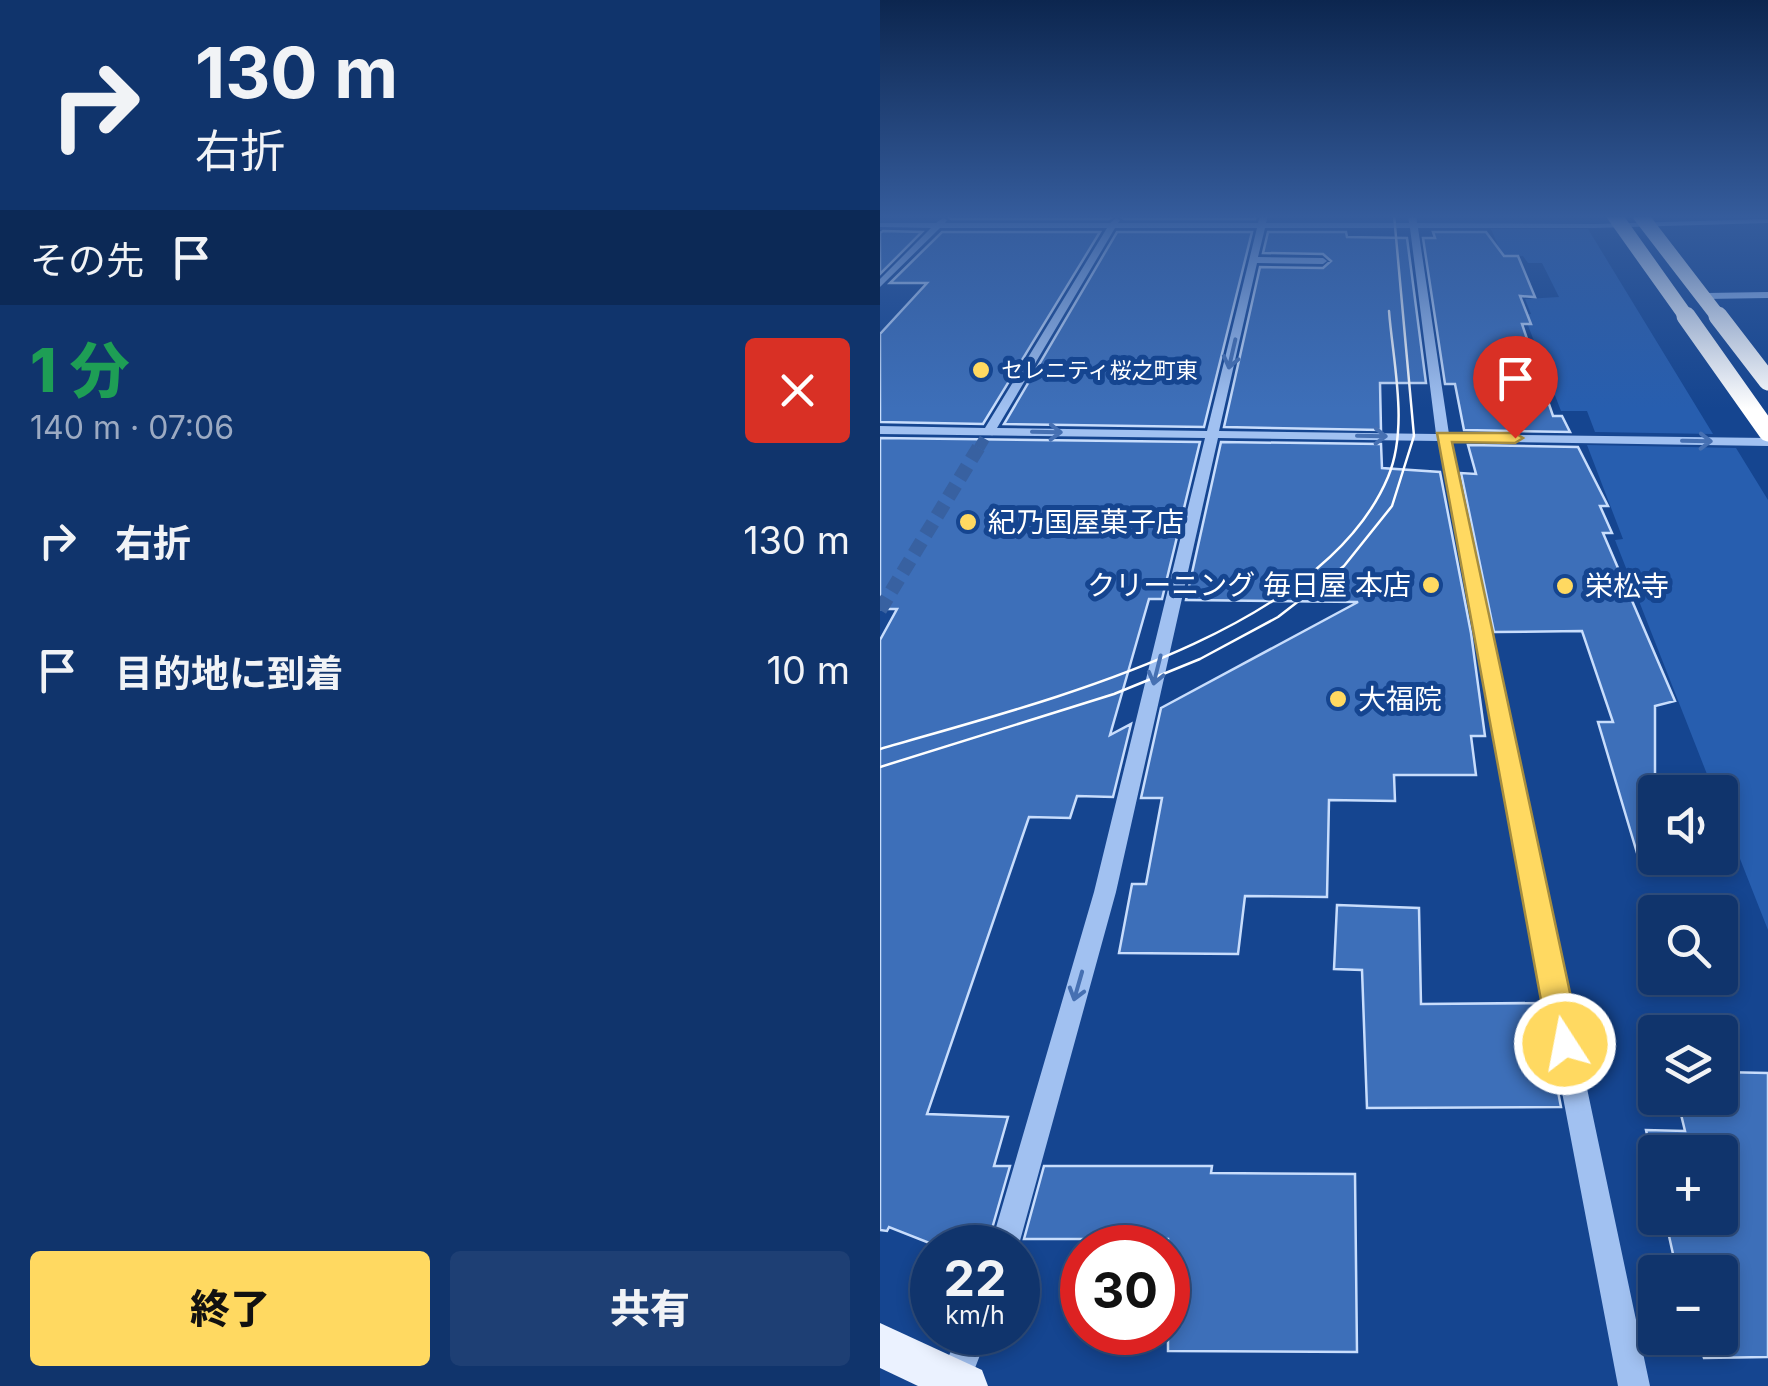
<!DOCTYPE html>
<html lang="ja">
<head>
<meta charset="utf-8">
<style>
  body { margin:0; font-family:Inter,"Noto Sans JP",sans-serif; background:#1e3f74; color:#f1f3f6; height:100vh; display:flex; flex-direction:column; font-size:38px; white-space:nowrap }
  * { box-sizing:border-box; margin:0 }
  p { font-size:32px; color:#9caac2 }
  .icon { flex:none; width:55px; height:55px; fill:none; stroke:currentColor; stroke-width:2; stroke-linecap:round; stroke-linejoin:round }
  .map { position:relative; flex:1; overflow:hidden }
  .panel { display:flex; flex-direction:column; background:#10346c; width:880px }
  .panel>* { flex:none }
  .hud { background:#10346c; color:#f1f3f6; overflow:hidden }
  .buttons { position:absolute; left:758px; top:775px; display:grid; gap:20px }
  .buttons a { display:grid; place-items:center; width:100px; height:100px; border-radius:10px; background:#10346c; box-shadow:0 5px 15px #0003,0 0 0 2px #304f7f; font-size:50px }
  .speed { position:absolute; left:30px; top:1225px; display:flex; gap:20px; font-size:50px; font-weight:700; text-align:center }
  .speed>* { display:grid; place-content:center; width:130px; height:130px; border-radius:50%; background:#10346c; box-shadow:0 5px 15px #0003,0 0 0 2px #304f7f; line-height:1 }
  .speed small { font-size:25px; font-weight:400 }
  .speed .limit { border:15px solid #d22; background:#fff; color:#111 }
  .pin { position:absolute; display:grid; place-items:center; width:85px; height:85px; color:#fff; margin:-102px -42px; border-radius:50% 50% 50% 0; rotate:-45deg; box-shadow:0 0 10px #0007 }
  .pin .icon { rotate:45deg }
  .me { position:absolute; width:110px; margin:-55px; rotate:349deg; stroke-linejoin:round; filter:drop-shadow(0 0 8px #0008) }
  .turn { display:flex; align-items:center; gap:35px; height:210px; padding:0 30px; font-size:45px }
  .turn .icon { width:130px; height:130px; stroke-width:2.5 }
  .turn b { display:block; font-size:70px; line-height:85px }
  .then { display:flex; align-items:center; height:95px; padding:0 30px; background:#0003; gap:20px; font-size:38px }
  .round { display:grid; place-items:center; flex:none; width:105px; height:105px; border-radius:10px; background:#1e3f74 }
  .headline { display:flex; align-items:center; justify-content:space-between; height:170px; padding:0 30px }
  h1 { font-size:60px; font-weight:800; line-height:75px; color:#1e9e55 }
  .button { display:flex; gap:20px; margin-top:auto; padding:20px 30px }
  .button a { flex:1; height:115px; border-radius:10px; background:#ffd961; color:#111; font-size:40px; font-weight:800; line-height:115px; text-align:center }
  .button a+a { background:#1e3f74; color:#f1f3f6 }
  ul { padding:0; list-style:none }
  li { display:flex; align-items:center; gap:30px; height:130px; padding:0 30px }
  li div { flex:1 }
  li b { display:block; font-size:38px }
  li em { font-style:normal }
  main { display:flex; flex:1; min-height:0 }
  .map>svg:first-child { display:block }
  .green { fill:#275eaf }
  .building { fill:#3d6fb9; stroke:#c8ddfc; stroke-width:2.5 }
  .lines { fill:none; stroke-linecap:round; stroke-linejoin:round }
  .minor-tunnel-far1 { stroke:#3861a1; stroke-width:11; stroke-dasharray:11 6; stroke-linecap:butt }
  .minor-tunnel { stroke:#3861a1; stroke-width:14; stroke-dasharray:14 8; stroke-linecap:butt }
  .minor { fill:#a1c1f1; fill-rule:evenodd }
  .major { fill:#ebf2ff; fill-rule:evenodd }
  .tram { stroke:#fff; stroke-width:2.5 }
  .highway-bridge-far1 { stroke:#fff; stroke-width:15 }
  .highway-bridge { stroke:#fff; stroke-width:19 }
  .oneway { stroke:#4670b2 }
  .route { fill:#ffd961; stroke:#a68d3f; stroke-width:2.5 }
  .poi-dot { fill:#ffd961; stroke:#154590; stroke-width:4 }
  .labels { text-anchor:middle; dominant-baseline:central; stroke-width:10; stroke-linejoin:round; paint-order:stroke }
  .far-poi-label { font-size:22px; fill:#fff; stroke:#154590; text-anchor:start }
  .poi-label { font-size:28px; fill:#fff; stroke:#154590; text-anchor:start }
</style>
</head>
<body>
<main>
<section class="panel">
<div class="hud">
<div class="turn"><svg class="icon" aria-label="right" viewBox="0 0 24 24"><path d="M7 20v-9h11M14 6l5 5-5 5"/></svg><div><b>130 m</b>右折</div></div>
<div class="then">その先<svg class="icon" aria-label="arrive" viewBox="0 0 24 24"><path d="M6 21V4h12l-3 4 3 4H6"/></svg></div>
</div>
<div class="headline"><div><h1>1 分</h1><p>140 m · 07:06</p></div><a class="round" style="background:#d93025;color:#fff"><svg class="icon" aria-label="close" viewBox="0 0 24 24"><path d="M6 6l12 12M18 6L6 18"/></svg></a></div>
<ul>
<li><svg class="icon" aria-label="right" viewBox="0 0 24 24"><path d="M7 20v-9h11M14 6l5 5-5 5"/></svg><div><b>右折</b></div><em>130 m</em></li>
<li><svg class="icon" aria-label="arrive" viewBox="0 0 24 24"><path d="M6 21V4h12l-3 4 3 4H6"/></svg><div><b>目的地に到着</b></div><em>10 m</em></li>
</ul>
<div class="button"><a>終了</a><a>共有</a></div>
</section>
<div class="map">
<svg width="888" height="1386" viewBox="0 0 888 1386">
  <rect width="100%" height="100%" fill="#154590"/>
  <!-- green -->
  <path class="green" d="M611,229H708L833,434L715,432L707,411H681L644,315L651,314L645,299L679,297L662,263H648L643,256L622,255Z
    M707,445L856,448L888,500V930L840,808V792H834L735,540L743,539Z"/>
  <!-- building -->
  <path class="building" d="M65,215H236L229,219H71Z
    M238,215H376L375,219H244Z
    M3,231L42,232L0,274V233Z
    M62,232H220L103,424L0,422V334L47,283H10Z
    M237,232H372L324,427L124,424Z
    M388,232H466L467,237L527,238L546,383H500L501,430L344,427L380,267L443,268L451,261L443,254L383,253Z
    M553,232H606L624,256H638L655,297L640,296L651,324H642L673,416H682L690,432L584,430L575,384H565L543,238H555Z
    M0,438L320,442L282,599H269L230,735L251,724L233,797L197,796L190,818L149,817L47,1114L128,1117L114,1166H130L109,1239H94L92,1248H62L9,1227L7,1231L0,1230V640L17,609H0Z
    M341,442L501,444L502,468L560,472L591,633L605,736H591L596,775H514L515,801L449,800L447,897L365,896L358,954L239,953L252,884H266L282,798H261L281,708L478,602L306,600Z
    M588,445L698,447L728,506H720L732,533H723L795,701L775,706V872L763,873L718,722H733L702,631L614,632L581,473L596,474Z
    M457,905L539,908L541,1004L661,1003L681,1107L487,1108L482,970L454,969Z
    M840,1072L888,1073V1357L824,1358L818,1338H840V1272H797L785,1218H840V1152H775V1170L766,1130L805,1131L797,1098H840Z
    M164,1166H332L331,1173L475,1174L477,1352L288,1351V1239H144Z"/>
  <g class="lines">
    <!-- minor-tunnel-far1 -->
    <path class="minor-tunnel-far1" d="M99,448L109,431"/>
    <!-- minor-tunnel -->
    <path class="minor-tunnel" d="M0,610L100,445"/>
    <!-- minor -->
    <path class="minor" d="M380,215H388L386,223H529L528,215H536L537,223L715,224L888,219V223L715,228H538L569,434L888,438V446L570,441L770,1386H738L558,441L338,438L236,892L138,1248H110L214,892L325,438L0,434V426L105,428L227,228H60L0,287V279L51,228L0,227V223H56L63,218L67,220L65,223H230L236,218L240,220L238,223H378ZM235,228H377L327,431L117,428ZM385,228H530L556,434L339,431L377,263L443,264L447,261L443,258L378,257Z
      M888,292V298L826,299L821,296L826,293Z
      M79,1332H109L88,1386H56Z"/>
    <!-- major -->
    <path class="major" d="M0,1323L102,1370L108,1386H38L0,1368Z"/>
    <!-- tram -->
    <path class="tram" d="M0,749C153,704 441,637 508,477C529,427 513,363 509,311
      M0,767L234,694L320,659L398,617L464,566L512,506L534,436L514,215"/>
    <!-- highway-bridge-far1 -->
    <path class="highway-bridge-far1" d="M734,215L808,319
      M760,215L840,319"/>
    <!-- highway-bridge -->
    <path class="highway-bridge" d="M806,316L888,432
      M838,316L888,381"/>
  </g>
  <!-- one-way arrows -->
  <defs><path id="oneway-shaft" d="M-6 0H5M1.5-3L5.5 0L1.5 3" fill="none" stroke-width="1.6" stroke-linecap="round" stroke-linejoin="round" transform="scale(2.5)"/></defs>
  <g class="oneway">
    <use href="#oneway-shaft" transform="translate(352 354) rotate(103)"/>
    <use href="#oneway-shaft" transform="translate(167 432) rotate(1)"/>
    <use href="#oneway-shaft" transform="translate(492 436) rotate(1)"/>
    <use href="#oneway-shaft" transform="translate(817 441) rotate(1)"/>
    <use href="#oneway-shaft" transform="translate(277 670) rotate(104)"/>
    <use href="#oneway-shaft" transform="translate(198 986) rotate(106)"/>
  </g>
  <!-- sky -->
  <linearGradient id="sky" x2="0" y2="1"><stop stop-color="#0c264f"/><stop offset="0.53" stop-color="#355c9c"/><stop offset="1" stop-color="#355c9c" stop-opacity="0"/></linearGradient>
  <rect width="888" height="409" fill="url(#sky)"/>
  <!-- route -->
  <path class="route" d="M557,433H635L643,438L635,443L572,442L701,1044L696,1054L685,1058L674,1054L669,1044Z"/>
  <!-- markers -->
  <g class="poi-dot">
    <circle cx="101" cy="370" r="10"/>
    <circle cx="88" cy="522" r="10"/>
    <circle cx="551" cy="585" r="10"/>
    <circle cx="685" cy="586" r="10"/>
    <circle cx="458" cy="699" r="10"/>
  </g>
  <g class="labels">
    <!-- far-poi labels -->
    <g class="far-poi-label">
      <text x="121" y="370">セレニティ桜之町東</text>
    </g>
    <!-- poi labels -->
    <g class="poi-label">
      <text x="108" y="522">紀乃国屋菓子店</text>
      <text x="531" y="585" text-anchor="end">クリーニング 毎日屋 本店</text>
      <text x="705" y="586">栄松寺</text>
      <text x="478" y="699">大福院</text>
    </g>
  </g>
</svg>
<div class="buttons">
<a><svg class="icon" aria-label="sound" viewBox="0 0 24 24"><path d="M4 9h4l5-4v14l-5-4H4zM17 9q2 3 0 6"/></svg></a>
<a><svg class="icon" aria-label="search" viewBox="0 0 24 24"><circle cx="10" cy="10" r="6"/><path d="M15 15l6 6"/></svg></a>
<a><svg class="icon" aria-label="layers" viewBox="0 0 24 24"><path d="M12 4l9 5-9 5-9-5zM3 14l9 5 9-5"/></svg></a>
<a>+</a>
<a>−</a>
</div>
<div class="speed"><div>22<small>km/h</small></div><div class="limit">30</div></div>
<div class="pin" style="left:635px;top:438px;background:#d93025"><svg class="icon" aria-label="arrive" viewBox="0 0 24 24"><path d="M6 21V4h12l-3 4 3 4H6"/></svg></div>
<svg class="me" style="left:685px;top:1044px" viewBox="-20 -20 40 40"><circle r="17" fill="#ffd961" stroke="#fff" stroke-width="3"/><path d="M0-11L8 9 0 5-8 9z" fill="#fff"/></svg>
</div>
</main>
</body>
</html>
